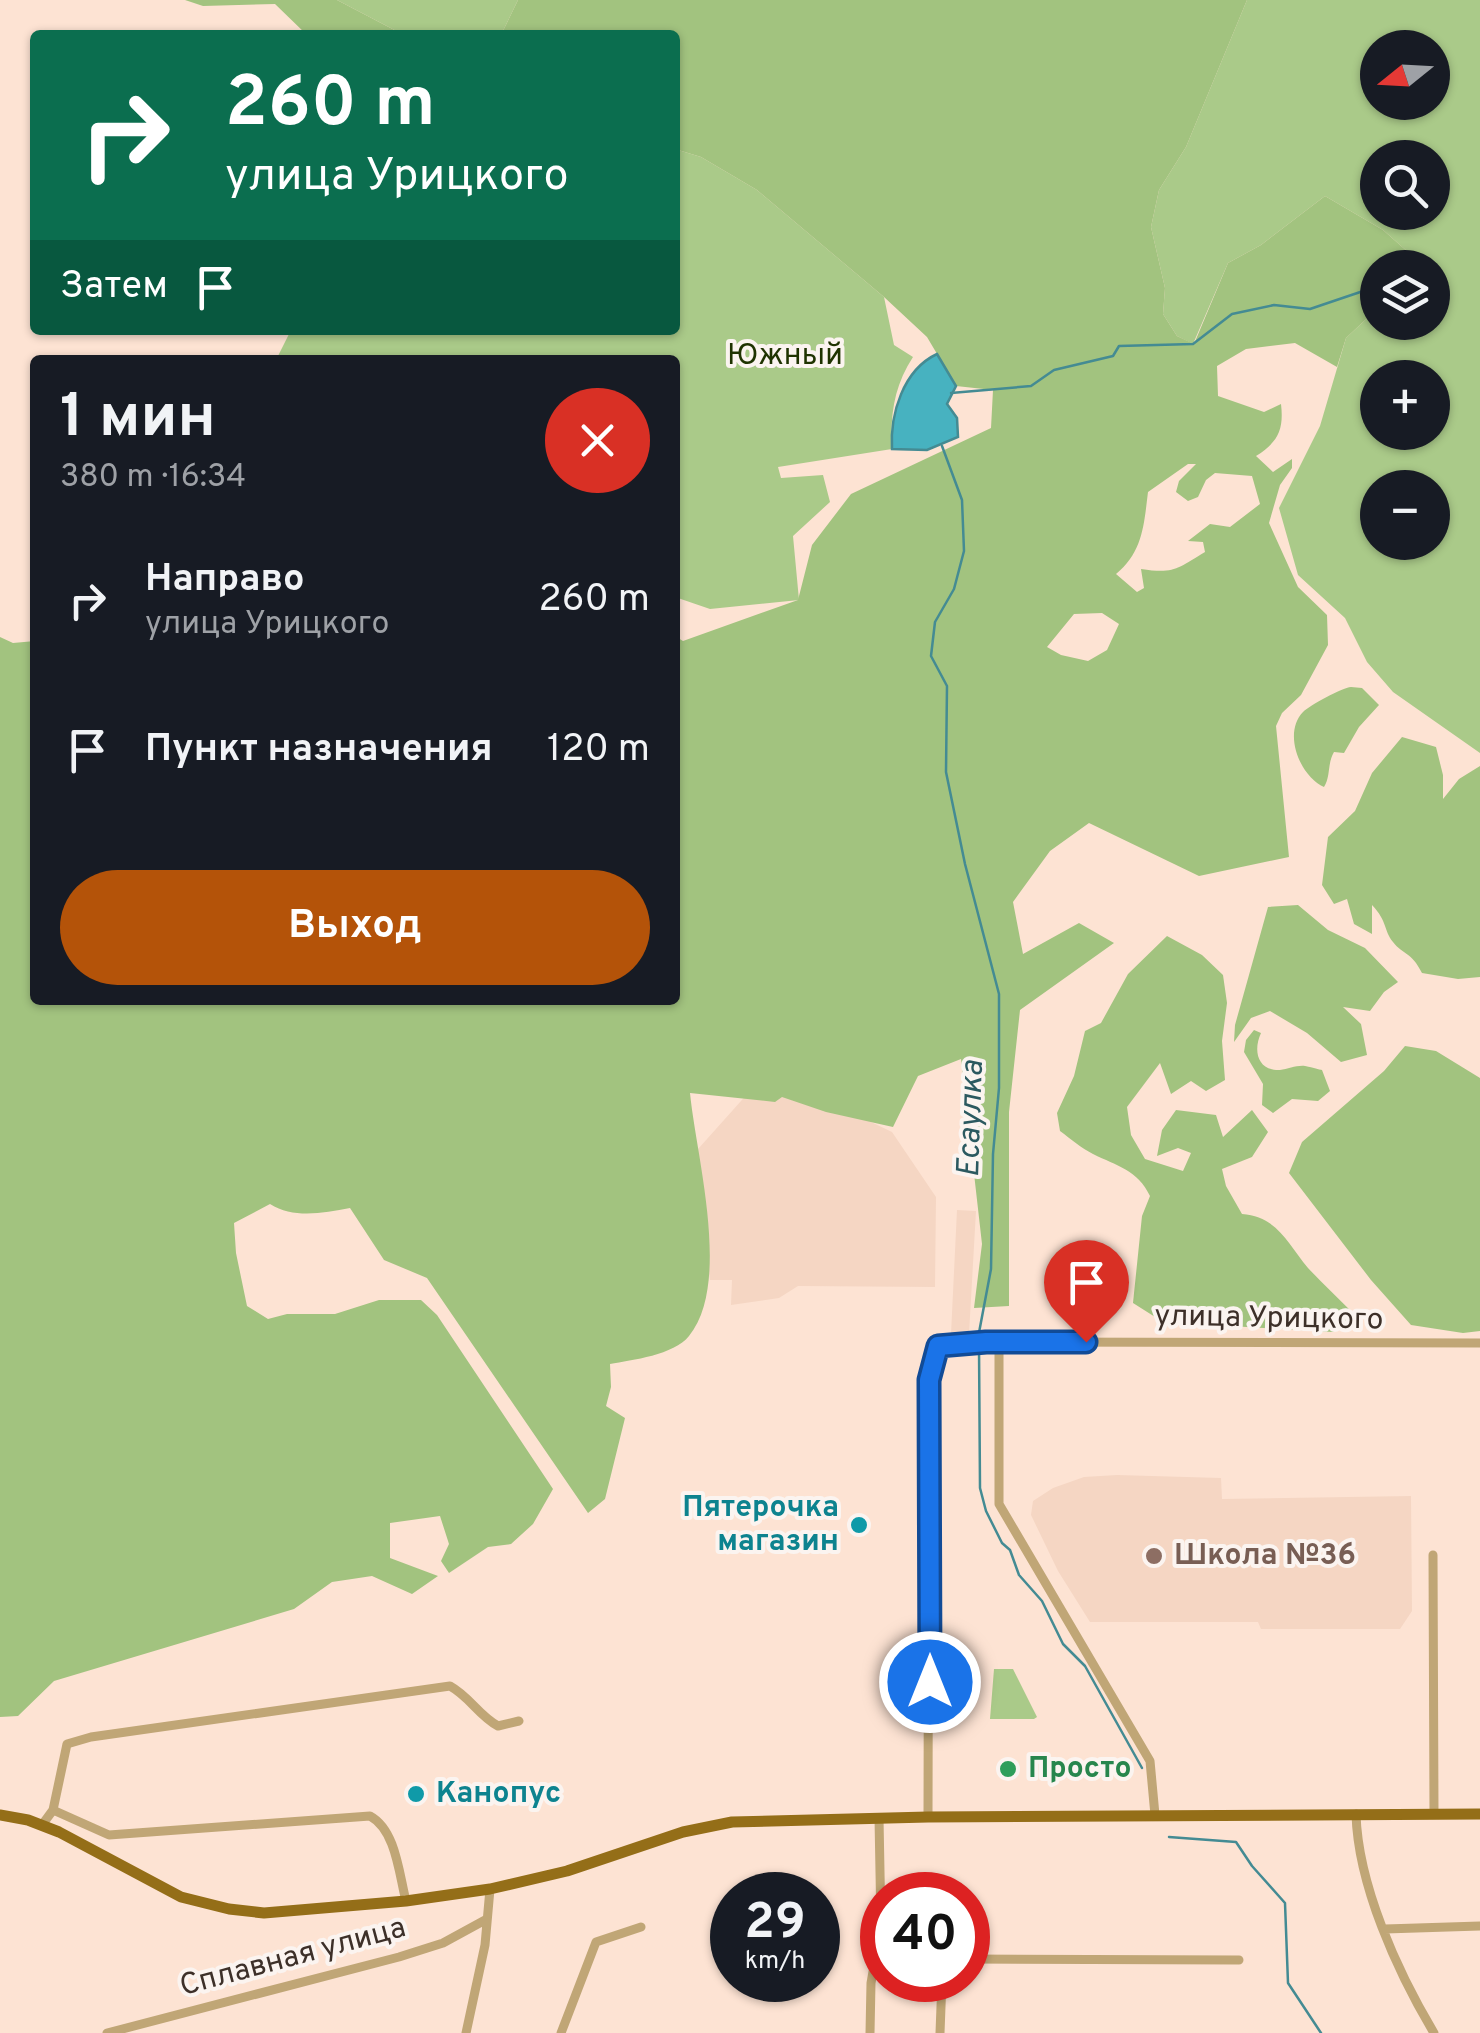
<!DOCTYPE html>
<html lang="ru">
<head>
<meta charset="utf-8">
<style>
  body { margin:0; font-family:Overpass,sans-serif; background:#20242c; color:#f1f3f6; height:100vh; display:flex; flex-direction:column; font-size:38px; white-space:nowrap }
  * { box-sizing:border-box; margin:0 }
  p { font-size:32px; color:#9ea1a6 }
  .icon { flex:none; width:55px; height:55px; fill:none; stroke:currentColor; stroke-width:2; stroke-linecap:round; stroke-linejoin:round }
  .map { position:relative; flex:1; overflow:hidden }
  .panel { position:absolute; left:30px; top:355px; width:650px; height:650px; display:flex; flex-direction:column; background:#171b24; border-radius:10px; box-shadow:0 2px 8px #0004 }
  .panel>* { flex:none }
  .top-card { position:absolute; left:30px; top:30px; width:650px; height:305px; border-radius:10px; box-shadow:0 2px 8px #0004; background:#0b6e4f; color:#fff; overflow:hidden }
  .needle { width:65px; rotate:252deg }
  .tools { position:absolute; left:1360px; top:30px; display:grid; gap:20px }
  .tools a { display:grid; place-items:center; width:90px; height:90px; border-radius:50%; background:#171b24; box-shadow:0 2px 8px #0004; font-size:50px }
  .speed { position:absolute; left:710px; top:1872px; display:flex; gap:20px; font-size:50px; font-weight:700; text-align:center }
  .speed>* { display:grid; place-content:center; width:130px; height:130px; border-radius:50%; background:#171b24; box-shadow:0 2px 8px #0004; line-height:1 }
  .speed small { font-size:25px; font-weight:400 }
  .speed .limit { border:15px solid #d22; background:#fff; color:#111 }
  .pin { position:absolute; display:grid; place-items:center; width:85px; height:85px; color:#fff; margin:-102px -42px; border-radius:50% 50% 50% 0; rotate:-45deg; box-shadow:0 0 10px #0007 }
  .pin .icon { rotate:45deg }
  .me { position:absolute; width:110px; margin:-55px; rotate:0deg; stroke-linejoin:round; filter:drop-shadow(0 0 8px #0008) }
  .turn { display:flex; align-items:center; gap:35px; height:210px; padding:0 30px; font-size:45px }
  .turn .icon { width:130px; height:130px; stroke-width:2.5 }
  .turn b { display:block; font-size:70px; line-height:85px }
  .then { display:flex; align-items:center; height:95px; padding:0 30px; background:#0003; gap:20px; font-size:38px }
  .round { display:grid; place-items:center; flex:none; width:105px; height:105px; border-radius:52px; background:#20242c }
  .headline { display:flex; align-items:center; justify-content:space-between; height:170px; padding:0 30px }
  h1 { font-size:60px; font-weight:700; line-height:75px }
  .action { display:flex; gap:20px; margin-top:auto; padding:20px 30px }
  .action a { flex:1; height:115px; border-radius:60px; background:#b45309; color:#fff; font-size:40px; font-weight:700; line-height:115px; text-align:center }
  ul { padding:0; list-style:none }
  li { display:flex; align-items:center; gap:30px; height:150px; padding:0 30px }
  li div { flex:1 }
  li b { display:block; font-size:38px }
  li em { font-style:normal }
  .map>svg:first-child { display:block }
  .built { fill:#f5d6c3 }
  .green { fill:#aaca89; fill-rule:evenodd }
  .forest { fill:#a2c37f; fill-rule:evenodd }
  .water { fill:#47b2c0; stroke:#448b93; stroke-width:2.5 }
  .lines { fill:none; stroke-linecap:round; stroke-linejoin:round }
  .stream { stroke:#448b93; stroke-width:2.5 }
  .minor { stroke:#c0a676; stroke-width:9 }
  .major { stroke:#946e18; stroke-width:11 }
  .route-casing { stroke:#114b97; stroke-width:25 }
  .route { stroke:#1a73e8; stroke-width:18 }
  .culture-dot { fill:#0f9aa8; stroke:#fbf4f0; stroke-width:4 }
  .education-dot { fill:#8d6e63; stroke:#fbf4f0; stroke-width:4 }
  .leisure-dot { fill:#2e9e5b; stroke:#fbf4f0; stroke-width:4 }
  .labels { text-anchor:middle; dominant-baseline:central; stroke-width:8; stroke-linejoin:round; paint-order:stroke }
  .park-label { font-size:30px; fill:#1f3301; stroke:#fbf4f0 }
  .street-label { font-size:30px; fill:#3d3029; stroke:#fbf4f0 }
  .culture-label { font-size:30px; font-weight:bold; fill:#0d838f; stroke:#fbf4f0; text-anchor:end }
  .education-label { font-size:30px; font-weight:bold; fill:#785e54; stroke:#fbf4f0; text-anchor:start }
  .leisure-label { font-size:30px; font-weight:bold; fill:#27864d; stroke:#fbf4f0; text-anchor:start }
  .water-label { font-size:32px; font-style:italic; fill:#2b5960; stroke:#fbf4f0 }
</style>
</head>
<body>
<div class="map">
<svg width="1480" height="2033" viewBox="0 0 1480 2033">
  <rect width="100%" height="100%" fill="#fde3d3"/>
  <!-- built -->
  <path class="built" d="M758,1082L848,1111L892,1132L936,1197L935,1287L798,1286L779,1298L731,1305L732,1280H710L690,1158Z
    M957,1210L976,1211L969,1334H951Z
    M1117,1475L1221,1478L1222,1499L1411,1496L1412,1611L1400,1629H1261L1258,1622H1090L1058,1571L1031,1515L1033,1501L1053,1488L1084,1477Z"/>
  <!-- green -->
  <path class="green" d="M337,0H518L501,35H404Z
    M1247,0H1480V753L1393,692L1367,662L1345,618L1298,575L1279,508L1320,426L1346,338L1377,309L1378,322H1432V268L1425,267L1383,230L1325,196L1261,245L1228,263L1193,344L1177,336L1163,314L1165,288L1151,227L1159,190L1186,147ZM1378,48H1432V102H1378ZM1378,158H1432V212H1378ZM1378,378H1432V432H1378ZM1378,488H1432V542H1378Z
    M675,149L701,157L757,190L884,297L894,345L913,357C894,386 890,415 892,449L778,467L781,478L823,475L830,502L793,536L799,600L710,609L675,597V360H276L291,330H675Z
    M994,1669H1013L1037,1717L1034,1719H990Z"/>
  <!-- forest -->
  <path class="forest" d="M185,0H337L404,35H307L275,4L203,6Z
    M518,0H1247L1186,147L1159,190L1151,227L1165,288L1163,314L1177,336L1194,344L1228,263L1261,245L1325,196L1383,230L1425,267L1378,268L1377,309L1346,338L1337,367L1295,343L1246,349L1217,366L1218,396L1264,412L1281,404C1284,430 1278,442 1256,456L1273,472L1292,459V468L1280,485L1269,523L1298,587L1327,615L1328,645L1301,695L1282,713L1276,726L1289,857L1199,876L1089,823L1050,851L1013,902L1023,954L1079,923L1114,943L1020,1010L1009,1112V1306L974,1308L982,1244L961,1059L918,1076L893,1127L826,1112L782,1097L775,1102L690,1093C696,1156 732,1283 689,1336C674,1355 632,1360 610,1364L611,1387L606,1406L625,1418L605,1499L588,1513L427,1278L384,1260L350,1208C323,1213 294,1219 270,1204L234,1223L236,1253L247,1306L268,1319L287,1314H335L379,1300H421L437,1315L553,1489L533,1524L511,1544L488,1547L449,1573L441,1561L449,1544L440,1516L390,1523V1558L438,1576L412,1594L372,1576L332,1582L294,1609L54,1681L18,1716L0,1717V637L13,643L35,641V1000H675V636L683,641L798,600L812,545L851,494L991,428L993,390L956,386L927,337L884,297L757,190L701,157L675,149V35H501ZM1188,464H1196L1179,481L1176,492L1188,501L1198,497L1206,480L1215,473L1252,476L1260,504L1230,527L1210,524L1188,541L1203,542L1205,552C1177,569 1174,574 1141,569L1144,588L1137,592L1116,574C1143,552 1144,524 1148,492ZM1102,613L1119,624L1107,650L1088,661L1061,655L1047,647L1074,614Z
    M1351,687L1362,688L1379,705L1359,727L1344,753L1334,752C1327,764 1331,776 1324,787C1301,777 1282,734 1303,712C1310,705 1342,688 1351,687Z
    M1402,737L1436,747L1443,775V799L1459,779L1480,766V977L1458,979L1422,973C1411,951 1403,955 1393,942C1383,929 1388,922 1372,905V934L1354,924L1347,899L1334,904L1322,885L1328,837L1355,811L1372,773Z
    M1298,905L1328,930L1365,948L1398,982L1384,992L1370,1011L1343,1007L1361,1024L1367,1055L1341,1062L1307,1033L1270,1011L1251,1018L1234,1042L1235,1025L1268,907Z
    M1167,936L1202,955L1223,975L1227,1003L1222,1041L1225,1080L1206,1091L1191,1081L1171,1094L1160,1063L1127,1107L1131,1135L1145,1159L1183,1171L1191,1153L1178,1148L1157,1156L1162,1130L1176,1110L1216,1115L1223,1137L1252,1110L1268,1132L1252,1157L1222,1169L1226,1186L1242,1214C1277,1216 1288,1244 1308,1268C1323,1284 1339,1299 1354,1314L1333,1332L1163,1322L1133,1303L1142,1216L1150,1196C1138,1170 1117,1166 1093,1154C1081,1148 1071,1139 1060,1131L1057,1113L1074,1076L1085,1031L1101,1023L1128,974Z
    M1254,1030L1261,1033C1253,1050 1257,1071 1280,1070C1288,1069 1297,1065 1305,1066C1307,1066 1321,1070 1322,1070L1330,1091L1318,1101L1292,1099L1273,1113L1262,1105L1263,1084L1244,1052L1246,1040Z
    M1405,1046L1436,1051L1480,1078V1331L1463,1333L1411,1325L1371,1280L1289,1173L1302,1142L1384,1071Z"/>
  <!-- water -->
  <path class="water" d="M937,354L956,386L947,404L957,418L958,437L927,450L892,449C890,414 903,370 937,354Z"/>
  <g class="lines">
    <!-- stream -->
    <path class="stream" d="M951,393L1031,386L1054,370L1113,356L1119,346L1193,344L1232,314L1274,305L1310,309L1378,286
      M942,446L962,500L964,551L954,589L935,622L931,656L947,686L946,772L965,864L999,994V1088L993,1154L991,1269L978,1338
      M979,1346L980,1488L986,1511L1002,1543L1010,1550L1019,1575L1042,1601L1063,1644L1085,1666L1142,1768
      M1169,1837L1236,1842L1252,1866L1285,1903L1288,1983L1321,2033"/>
    <!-- minor -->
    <path class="minor" d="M999,1342V1504L1150,1761L1155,1815
      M1433,1555L1434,1813
      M53,1810L67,1744L91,1737L450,1686C470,1697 478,1715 498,1726L519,1721
      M1356,1814C1358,1885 1397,1971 1434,2033
      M928,1817L929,1380L938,1345L986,1342L1480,1343
      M42,1825L53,1810L109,1835L370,1816C396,1830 399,1874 406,1901
      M1385,1929L1480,1926
      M968,1959L1239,1960
      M107,2033L399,1957L443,1943L487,1919
      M466,2033L485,1945L490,1889
      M561,2033L596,1942L641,1927
      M870,2033L871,1983L881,1926L879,1818
      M940,2033L942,1980"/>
    <!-- major -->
    <path class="major" d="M0,1815L28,1820L59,1832L181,1897L229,1909L264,1913L406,1901L490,1889L567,1871L683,1832L732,1822L928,1817L1480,1814"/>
  </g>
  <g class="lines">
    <defs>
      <path id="route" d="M930,1682L929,1380L938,1346L986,1342H1086"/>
    </defs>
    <!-- route casing -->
    <use href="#route" class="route-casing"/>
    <!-- route -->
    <use href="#route" class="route"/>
  </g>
  <!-- markers -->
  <g class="culture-dot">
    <circle cx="859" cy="1525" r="10"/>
    <circle cx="416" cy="1794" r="10"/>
  </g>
  <circle class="education-dot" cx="1154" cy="1556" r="10"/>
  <circle class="leisure-dot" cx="1008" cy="1769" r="10"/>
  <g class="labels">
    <!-- park labels -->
    <g class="park-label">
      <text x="785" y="356">Южный</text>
    </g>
    <!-- street labels -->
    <g class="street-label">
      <text transform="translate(1269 1319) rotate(1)">улица Урицкого</text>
      <text transform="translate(293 1958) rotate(-15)">Сплавная улица</text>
    </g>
    <!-- culture labels -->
    <g class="culture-label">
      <text x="839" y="1508">Пятерочка<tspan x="839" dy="34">магазин</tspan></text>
      <text x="436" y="1794" text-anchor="start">Канопус</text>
    </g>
    <!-- education labels -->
    <g class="education-label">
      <text x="1174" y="1556">Школа №36</text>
    </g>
    <!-- leisure labels -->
    <g class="leisure-label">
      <text x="1028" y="1769">Просто</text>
    </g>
    <!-- water labels -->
    <g class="water-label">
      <text transform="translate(972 1119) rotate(-88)">Есаулка</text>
    </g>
  </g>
</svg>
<div class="tools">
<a><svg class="needle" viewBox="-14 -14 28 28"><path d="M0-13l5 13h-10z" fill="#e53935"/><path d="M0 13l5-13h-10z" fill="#9ea1a6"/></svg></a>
<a><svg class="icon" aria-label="search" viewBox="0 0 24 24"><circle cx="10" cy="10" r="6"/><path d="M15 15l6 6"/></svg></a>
<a><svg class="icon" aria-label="layers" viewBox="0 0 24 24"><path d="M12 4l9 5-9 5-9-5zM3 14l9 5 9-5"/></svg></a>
<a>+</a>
<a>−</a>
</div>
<div class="speed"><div>29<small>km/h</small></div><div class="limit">40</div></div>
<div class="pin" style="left:1086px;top:1342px;background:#d93025"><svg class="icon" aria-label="arrive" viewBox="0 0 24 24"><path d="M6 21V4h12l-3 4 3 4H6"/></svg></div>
<svg class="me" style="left:930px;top:1682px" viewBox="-20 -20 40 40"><circle r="17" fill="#1a73e8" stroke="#fff" stroke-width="3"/><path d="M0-11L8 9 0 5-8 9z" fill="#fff"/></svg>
<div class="top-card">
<div class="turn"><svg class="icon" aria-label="right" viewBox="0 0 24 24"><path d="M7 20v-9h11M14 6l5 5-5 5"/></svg><div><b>260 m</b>улица Урицкого</div></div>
<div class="then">Затем<svg class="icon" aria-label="arrive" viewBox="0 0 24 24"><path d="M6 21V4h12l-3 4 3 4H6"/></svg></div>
</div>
<section class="panel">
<div class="headline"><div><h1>1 мин</h1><p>380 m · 16:34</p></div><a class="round" style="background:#d93025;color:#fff"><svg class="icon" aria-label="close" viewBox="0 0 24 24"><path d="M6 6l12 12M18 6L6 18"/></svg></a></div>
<ul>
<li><svg class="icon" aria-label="right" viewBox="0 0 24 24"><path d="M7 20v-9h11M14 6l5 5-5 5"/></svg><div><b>Направо</b><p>улица Урицкого</p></div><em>260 m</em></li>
<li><svg class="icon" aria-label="arrive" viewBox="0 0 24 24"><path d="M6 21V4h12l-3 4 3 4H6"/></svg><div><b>Пункт назначения</b></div><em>120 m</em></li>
</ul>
<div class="action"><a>Выход</a></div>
</section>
</div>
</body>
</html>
